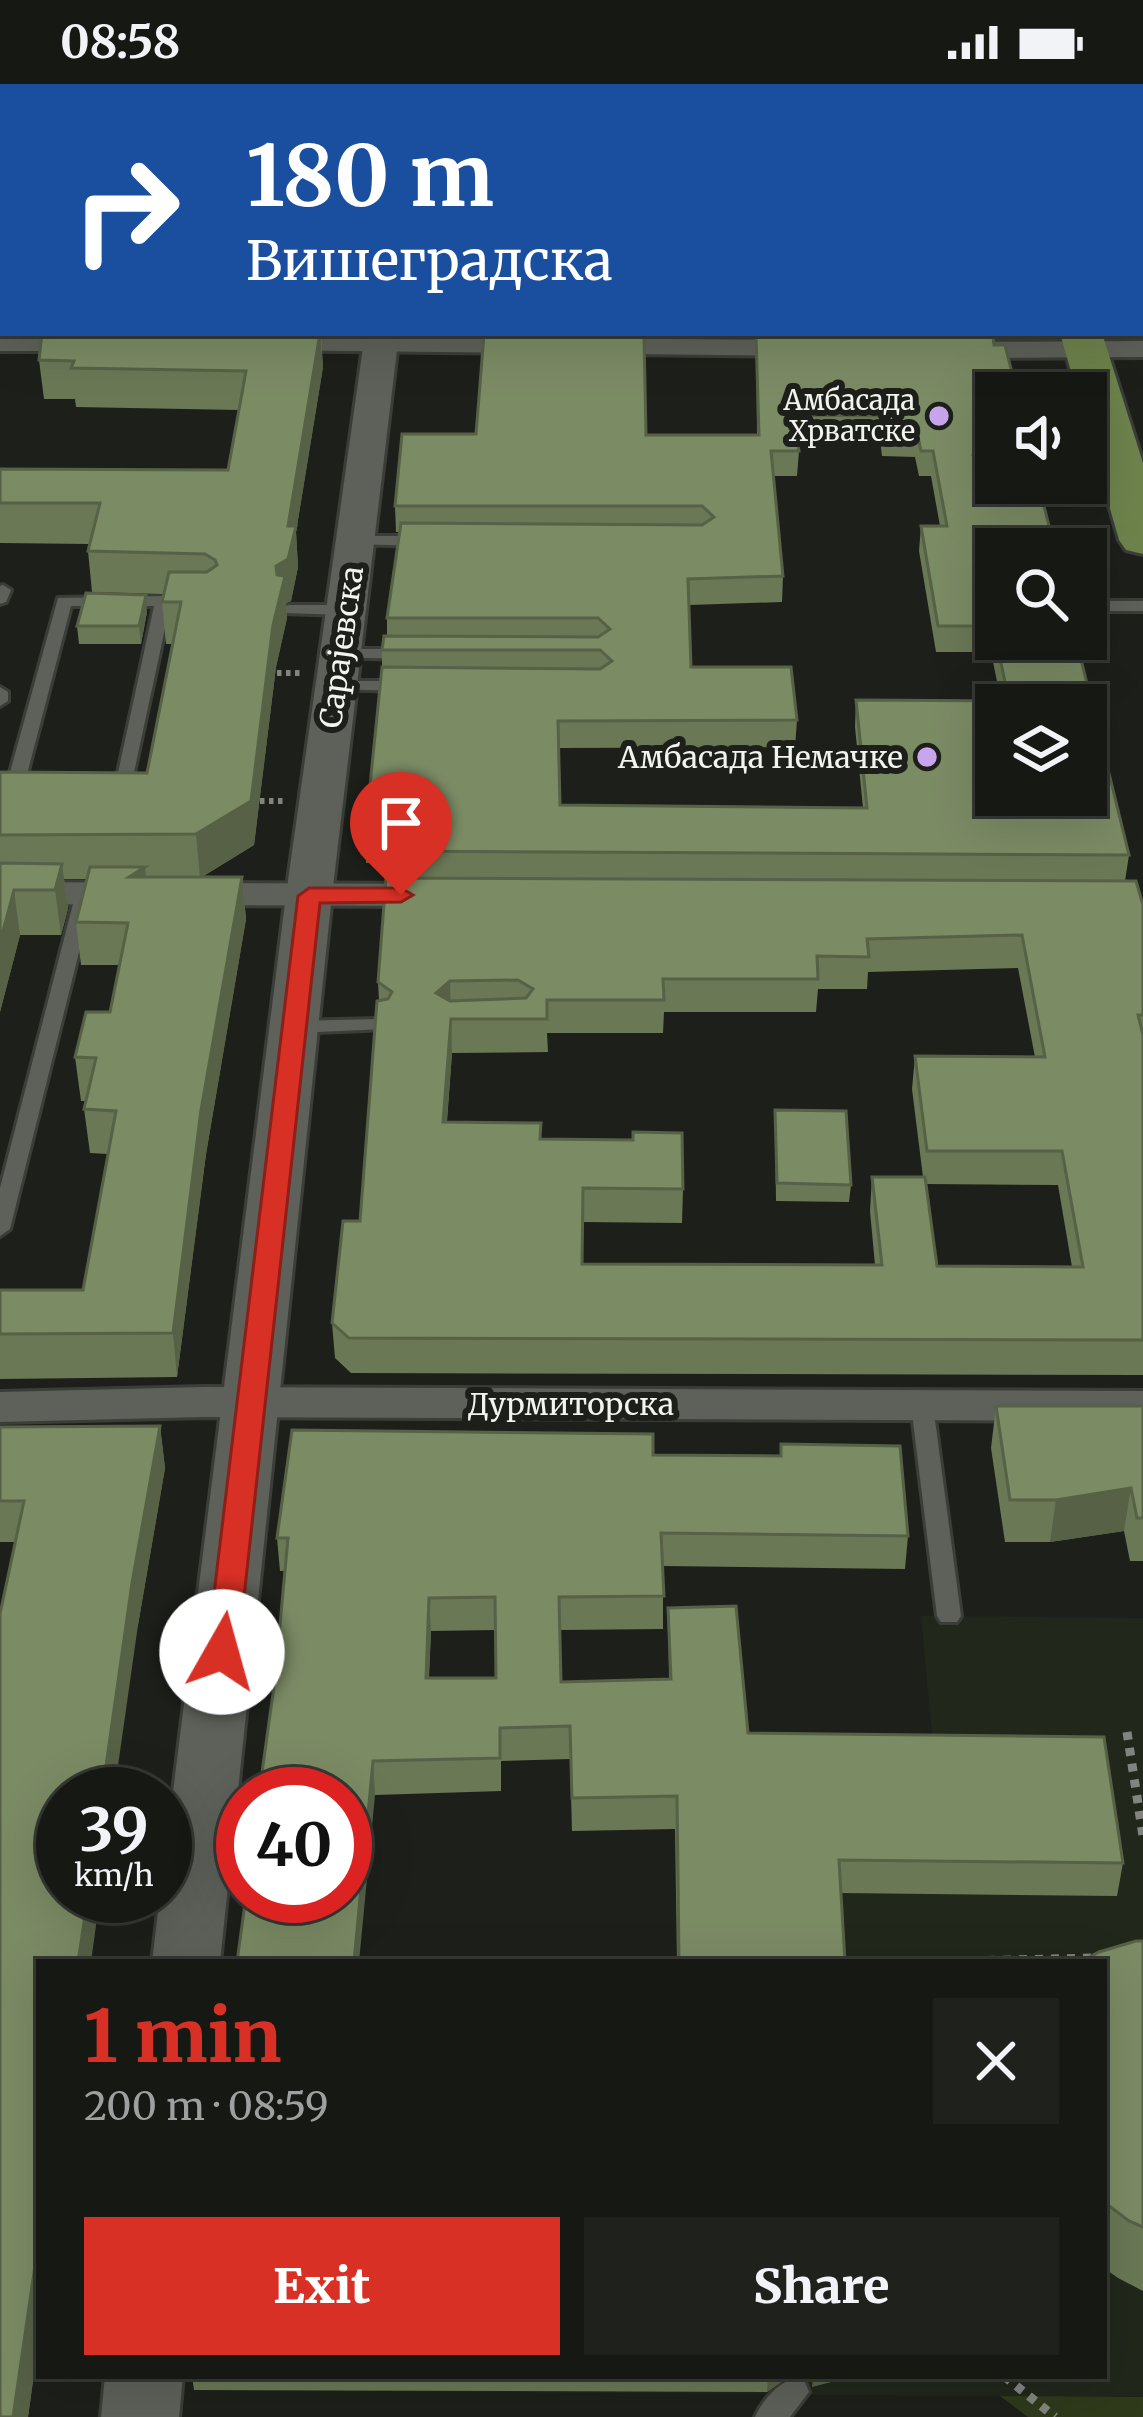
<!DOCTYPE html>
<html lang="en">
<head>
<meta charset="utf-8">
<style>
  body { margin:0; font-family:Merriweather,serif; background:#1f211d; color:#f1f3f6; height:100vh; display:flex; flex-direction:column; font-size:45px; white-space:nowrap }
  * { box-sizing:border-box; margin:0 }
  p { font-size:39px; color:#9ea0a0 }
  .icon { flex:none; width:66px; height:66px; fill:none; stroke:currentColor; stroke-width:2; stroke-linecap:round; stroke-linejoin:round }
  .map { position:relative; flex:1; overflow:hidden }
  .drawer { position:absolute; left:36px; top:1875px; width:1071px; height:420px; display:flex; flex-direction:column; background:#161814; border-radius:0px; box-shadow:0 12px 48px #0002,0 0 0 3px #353734 }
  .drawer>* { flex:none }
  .hud { position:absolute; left:0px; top:0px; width:1143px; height:252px; box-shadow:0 12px 48px #0002,0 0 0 3px #353734; background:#1a4fa0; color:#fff; overflow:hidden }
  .fabs { position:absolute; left:975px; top:288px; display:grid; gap:24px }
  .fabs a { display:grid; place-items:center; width:132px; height:132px; border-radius:0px; background:#161814; box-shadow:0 12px 48px #0002,0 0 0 3px #353734; font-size:60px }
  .speed { position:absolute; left:36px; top:1683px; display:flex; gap:24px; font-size:60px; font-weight:700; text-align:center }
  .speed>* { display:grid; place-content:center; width:156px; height:156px; border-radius:50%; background:#161814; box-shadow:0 12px 48px #0002,0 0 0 3px #353734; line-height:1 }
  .speed small { font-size:30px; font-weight:400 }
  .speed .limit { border:18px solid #d22; background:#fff; color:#111 }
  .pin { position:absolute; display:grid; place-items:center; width:102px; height:102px; color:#fff; margin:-123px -51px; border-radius:50% 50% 50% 0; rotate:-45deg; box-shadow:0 0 12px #0007 }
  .pin .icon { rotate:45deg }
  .me { position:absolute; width:132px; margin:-66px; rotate:7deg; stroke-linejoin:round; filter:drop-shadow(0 0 9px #0008) }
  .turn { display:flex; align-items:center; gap:42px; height:252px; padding:0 48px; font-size:54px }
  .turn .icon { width:156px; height:156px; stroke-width:2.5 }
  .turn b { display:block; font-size:84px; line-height:102px }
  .round { display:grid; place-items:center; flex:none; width:126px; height:126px; border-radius:0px; background:#1f211d }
  .headline { display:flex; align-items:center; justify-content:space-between; height:204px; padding:0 48px }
  h1 { font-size:72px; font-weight:800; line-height:90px; color:#d93025 }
  .cta { display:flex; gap:24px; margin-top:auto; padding:24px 48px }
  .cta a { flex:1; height:138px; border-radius:0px; background:#d93025; color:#fff; font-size:48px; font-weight:800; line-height:138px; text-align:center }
  .cta a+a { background:#1f211d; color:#f1f3f6 }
  .status { display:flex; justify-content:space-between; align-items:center; height:84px; padding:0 60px; background:#161814; direction:ltr }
  .status svg { height:33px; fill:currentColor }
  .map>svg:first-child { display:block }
  .built { fill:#21271b }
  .green { fill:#2e3a1a }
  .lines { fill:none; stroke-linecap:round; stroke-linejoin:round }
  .service-casing { stroke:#3b3d39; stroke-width:6 }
  .minor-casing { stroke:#3b3d39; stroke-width:6 }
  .tertiary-casing { stroke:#3b3d39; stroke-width:6 }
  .primary-casing { stroke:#3b3d39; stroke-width:6 }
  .path-far1 { stroke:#82847f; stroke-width:6; stroke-dasharray:4.5 4.5; stroke-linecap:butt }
  .path { stroke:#82847f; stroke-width:9; stroke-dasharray:8 8; stroke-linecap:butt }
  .service { fill:#5d6159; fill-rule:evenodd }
  .minor { fill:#5d6159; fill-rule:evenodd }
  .tertiary { fill:#5d6159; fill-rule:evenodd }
  .primary { fill:#6e834c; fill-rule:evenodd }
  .wall { fill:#6a7856; fill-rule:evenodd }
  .shaded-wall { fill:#566146 }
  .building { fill:#7b8b64; stroke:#566146; stroke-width:3; fill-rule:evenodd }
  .route { fill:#d93025; stroke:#8d1f18; stroke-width:3 }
  .poi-dot { fill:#c9a5ee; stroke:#1d201a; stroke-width:4.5 }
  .labels { text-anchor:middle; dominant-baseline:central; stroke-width:12; stroke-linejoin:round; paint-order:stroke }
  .far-poi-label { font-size:27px; fill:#f2f4f0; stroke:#1d201a; text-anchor:end }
  .street-label { font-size:30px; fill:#f2f4f0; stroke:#1d201a }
  .poi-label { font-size:30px; fill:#f2f4f0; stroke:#1d201a; text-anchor:end }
</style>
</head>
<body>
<div class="status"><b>08:58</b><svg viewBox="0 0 49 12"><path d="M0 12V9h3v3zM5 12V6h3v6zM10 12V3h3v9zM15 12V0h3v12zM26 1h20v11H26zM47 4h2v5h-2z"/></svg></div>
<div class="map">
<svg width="1143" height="2333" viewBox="0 0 1143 2333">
  <rect width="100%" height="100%" fill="#1d201a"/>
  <!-- built -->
  <path class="built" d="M921,1532L1143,1534V2313L194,2306L195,2292H1104V1878H677L935,1683Z"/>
  <!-- green -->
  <path class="green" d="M1000,2312L1143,2313V2333H1028Z"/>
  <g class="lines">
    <defs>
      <path id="service" d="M1086,388L1121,387L1128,391L1121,395L1086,396Z
        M355,452H427L435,457L427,462L350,460L347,457Z
        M3,501L11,506L6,518L0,520V502Z
        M163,512L190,521L182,526H169L130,707L113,708L104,703L116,698L154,522H71L25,698L36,703L27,708L9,707L6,703L58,514Z
        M1086,517H1143V527H1086Z
        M289,521H346L354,526L346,531L283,529V523Z
        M340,565H406L414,570L406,575L334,573V567Z
        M336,597H407L415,602L407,607L330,605V599Z
        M0,603L8,608V617L0,622Z
        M83,811L92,816L10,1145L0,1152V1104L74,816Z
        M379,935L386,937L389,941L386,945L294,949L284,943L294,937Z
        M922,1313L933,1321L961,1532L957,1538H941L937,1532L911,1321Z
        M794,2294L805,2298L809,2308L790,2333H755C762,2317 777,2300 794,2294Z"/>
      <path id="minor" d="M0,251H98L112,259L98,267H0Z
        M268,252L812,256L826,264L812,272L258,266L254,260L258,254Z
        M1143,257V273L952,274L938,266L952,258Z
        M0,798L443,800L456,803L461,811L456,819L443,822L0,820Z
        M204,1303L1143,1307V1337L204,1333L0,1338V1308Z"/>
      <path id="tertiary" d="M397,0H427V3H397Z
        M365,249H399L332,811L220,1878H152L160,1812H165V1771L286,811Z
        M105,2292H183L179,2333H101Z"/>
      <path id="primary" d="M997,0H1033L1034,3H998Z
        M1060,249H1102L1143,379V470L1126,466L1119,456L1086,341V309H1077Z"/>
    </defs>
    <!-- service casing -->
    <use href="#service" class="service-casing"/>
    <!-- minor casing -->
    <use href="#minor" class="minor-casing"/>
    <!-- tertiary casing -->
    <use href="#tertiary" class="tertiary-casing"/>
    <!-- primary casing -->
    <use href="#primary" class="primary-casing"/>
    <!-- path-far1 -->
    <path class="path-far1" d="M1048,465L1075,463
      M277,589H300
      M260,717H283"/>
    <!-- path -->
    <path class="path" d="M1127,1648L1143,1752
      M923,1878L1094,1874
      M1004,2292L1055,2333"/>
    <!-- service -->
    <use href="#service" class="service"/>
    <!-- minor -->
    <use href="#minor" class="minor"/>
    <!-- tertiary -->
    <use href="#tertiary" class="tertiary"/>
    <!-- primary -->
    <use href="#primary" class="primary"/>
  </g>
  <!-- wall -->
  <path class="wall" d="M0,0H372V3H3V142H0Z
    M1071,0H1143V218L1140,209V3H1072Z
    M42,249H321L323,283L296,448L298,483L291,517L286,519L287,534L276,583L254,761L202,793H242L246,835L206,1070L177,1293L0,1295V1206H83L108,1070L90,1069L84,1025L86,1017H81L75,973L110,928L119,881H81L76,838L87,795H64L68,825L61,851H20L0,928V688L147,689L172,560H166L162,518L164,510L92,508L88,467L90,460L0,459V385L228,386L239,326L76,323L75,315H44L39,276Z
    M486,249H986V252Z
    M756,251L993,253L1129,771L1125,797L1143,821V1291L351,1289L335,1274L332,1239L360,1137L379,916L378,898L389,794L388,779H366L365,751L382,583V566L387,552V534L400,448H396L395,422L646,351H757ZM797,355L880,356L882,372L915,373L919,392H931L940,442H921L919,467L936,568H991L1001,617L856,616L855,643L863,724L560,721L559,664L795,663L797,636L691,583L689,521L782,518L783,492L774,392H797L799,367ZM1018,884L1035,973L915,972L912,1005L923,1093H872L870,1127L875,1181L582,1180V1138L682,1139L683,1105L541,1055L447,1038L452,969L548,968L547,949H663L664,928H816L818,905H867L868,888ZM926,1100L1058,1101L1072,1183L937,1182Z
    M147,528L141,560H79L77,542Z
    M775,1026L851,1101L849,1118L776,1117Z
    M996,1322H1143V1477H1130L1124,1447L1050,1458H1005L991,1364Z
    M160,1342L165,1384L138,1541L39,1878V2253L28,2333L15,1458H0V1343Z
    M781,1360L908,1452L905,1485L663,1482V1545L560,1546L561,1598L669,1595L668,1524L748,1649L1123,1779L1117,1812L841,1809L845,1878H677L675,1745L572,1747L570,1675L501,1677V1707L375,1711L275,1595L285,1487H280L277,1454L653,1371L780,1372ZM495,1546L496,1594H429L431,1547Z
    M1143,1857V2207L1118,2194L1104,2184V1878Z
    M192,2292H789L767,2308L194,2306Z"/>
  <!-- shaded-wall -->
  <path class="shaded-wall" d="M320,249L323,283L296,448L298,483L291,517L286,519L287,534L276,583L254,761L200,794L196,750L288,442Z
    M996,362V387L973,371L976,366Z
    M146,511L147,528L141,560L139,542Z
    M62,780L68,825L61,851L55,806Z
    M145,783L149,825L129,793Z
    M242,793L246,835L206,1070L177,1293L173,1249L201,1026Z
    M14,806L20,851L0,928V858Z
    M450,897L451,929L436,909Z
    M451,935L452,969L444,1072L443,1038Z
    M160,1342L165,1384L138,1541L114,1710H102L132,1499Z
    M1131,1404L1124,1447L1050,1458L1056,1416Z
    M429,1514L431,1547L427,1627L426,1594Z
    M373,1677L375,1711L359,1878H354Z
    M88,1812H100L91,1878H78Z
    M39,2154V2253L28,2333H13Z
    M768,2292H789L767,2308Z
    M813,2292H855L812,2303Z"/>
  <!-- building -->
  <path class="building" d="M0,0H367V3H3V32Z
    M443,0H947V3H443Z
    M1080,0H1143V18L1140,19V3H1081Z
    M1140,25L1143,37V179L1140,170Z
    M0,32H3V109L0,110Z
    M42,249H320L288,442H296L288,475L276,482L277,491L285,492L273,541L251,717L196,750L0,751V688L147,689L181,518H162L169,488H207L217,481L215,476L205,470L88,467L100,419H0V385L228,386L246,287L71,284L74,277L39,276Z
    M484,250L644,251L646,351H759L756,251L993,253L994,261H1005L1017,309H996V362L976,366L973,371L982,378L996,377V399H1038L1055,465H996V554L994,542H938L921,442H947L933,367H921L917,348H883L882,332L793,331L799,367H771L783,492L688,495L691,583H791L797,636L558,637L560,721L867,724L856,616L1009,617L996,555H1076L1129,771L388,767V751H365L382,583L600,585L612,577L600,566H382L384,552L598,553L610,545L598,534H387L401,439L702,441L714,433L702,422H395L402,350H476ZM996,621H1086V711H996Z
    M86,509L146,511L139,542H77Z
    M0,779L62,780L55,806H14L0,858Z
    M90,783H145L129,793H242L201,1026L173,1249L0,1250V1206H83L116,1027L84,1025L96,974L75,973L86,928H110L128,839L76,838Z
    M386,794L1136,797L1143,821V931H1138L1143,951V1256L349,1254L332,1239L343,1137H360L377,917L388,915L392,908L378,898ZM1022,851L1045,973L915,972L927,1067H1062L1083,1183L937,1182L925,1093H872L882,1181L582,1180L583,1104L683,1105L682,1049L633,1048V1056L540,1055L541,1039L443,1038L451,935H547V916H664L663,895H818L817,872L869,873L867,855ZM518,896L533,905L526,914L450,917L436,909L450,897Z
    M775,1026L846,1027L851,1101L777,1099Z
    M996,1322H1143V1434H1137L1131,1404L1056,1416H1010Z
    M160,1342L132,1499L102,1710H63V1812H88L78,1878H39V2154L13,2333H0V1530L24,1417H0V1343Z
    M292,1346L653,1350V1371L781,1372V1360L900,1362L908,1452L661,1449L664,1512L559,1513L561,1598L671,1595L668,1524L736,1522L748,1649L1104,1653L1123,1779L839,1776L845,1878H679L677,1712L572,1714L570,1642L500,1644V1674L373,1677L354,1878H237L246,1812H345V1710H259L275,1595L288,1454H277ZM495,1513L496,1594H426L429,1514Z
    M1136,1857H1143V2143L1129,2137L1104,2118V1878H1080L1099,1868Z"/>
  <!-- route -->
  <path class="route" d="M309,804H401L413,811L401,818L320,819L238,1568L233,1576H211L207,1568L298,812Z"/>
  <!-- markers -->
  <g class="poi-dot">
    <circle cx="939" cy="332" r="12"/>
    <circle cx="927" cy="673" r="12"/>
  </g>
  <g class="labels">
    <!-- far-poi labels -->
    <g class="far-poi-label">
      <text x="915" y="316">Амбасада<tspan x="915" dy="31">Хрватске</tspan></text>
    </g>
    <!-- street labels -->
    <g class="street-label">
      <text transform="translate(341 563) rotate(-82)">Сарајевска</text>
      <text x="571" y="1320">Дурмиторска</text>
    </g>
    <!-- poi labels -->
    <g class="poi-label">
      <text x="903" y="673">Амбасада Немачке</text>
    </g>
  </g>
</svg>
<div class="fabs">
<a><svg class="icon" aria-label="sound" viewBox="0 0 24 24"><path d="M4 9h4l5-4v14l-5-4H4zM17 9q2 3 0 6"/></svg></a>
<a><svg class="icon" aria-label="search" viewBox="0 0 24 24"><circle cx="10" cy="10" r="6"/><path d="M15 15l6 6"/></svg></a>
<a><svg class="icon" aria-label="layers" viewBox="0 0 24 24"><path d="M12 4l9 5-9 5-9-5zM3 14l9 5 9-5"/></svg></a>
</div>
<div class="speed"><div>39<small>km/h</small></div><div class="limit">40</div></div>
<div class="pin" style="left:401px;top:811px;background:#d93025"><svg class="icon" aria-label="arrive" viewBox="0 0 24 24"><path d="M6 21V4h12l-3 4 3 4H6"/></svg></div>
<svg class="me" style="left:222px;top:1568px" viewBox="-20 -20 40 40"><circle r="19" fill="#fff"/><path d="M0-13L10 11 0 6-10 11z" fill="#d93025"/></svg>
<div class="hud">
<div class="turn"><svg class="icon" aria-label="right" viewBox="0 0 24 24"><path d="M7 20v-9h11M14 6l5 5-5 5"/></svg><div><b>180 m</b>Вишеградска</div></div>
</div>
<section class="drawer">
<div class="headline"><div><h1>1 min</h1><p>200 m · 08:59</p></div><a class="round"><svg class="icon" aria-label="close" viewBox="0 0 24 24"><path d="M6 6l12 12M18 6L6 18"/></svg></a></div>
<div class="cta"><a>Exit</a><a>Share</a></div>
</section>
</div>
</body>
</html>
